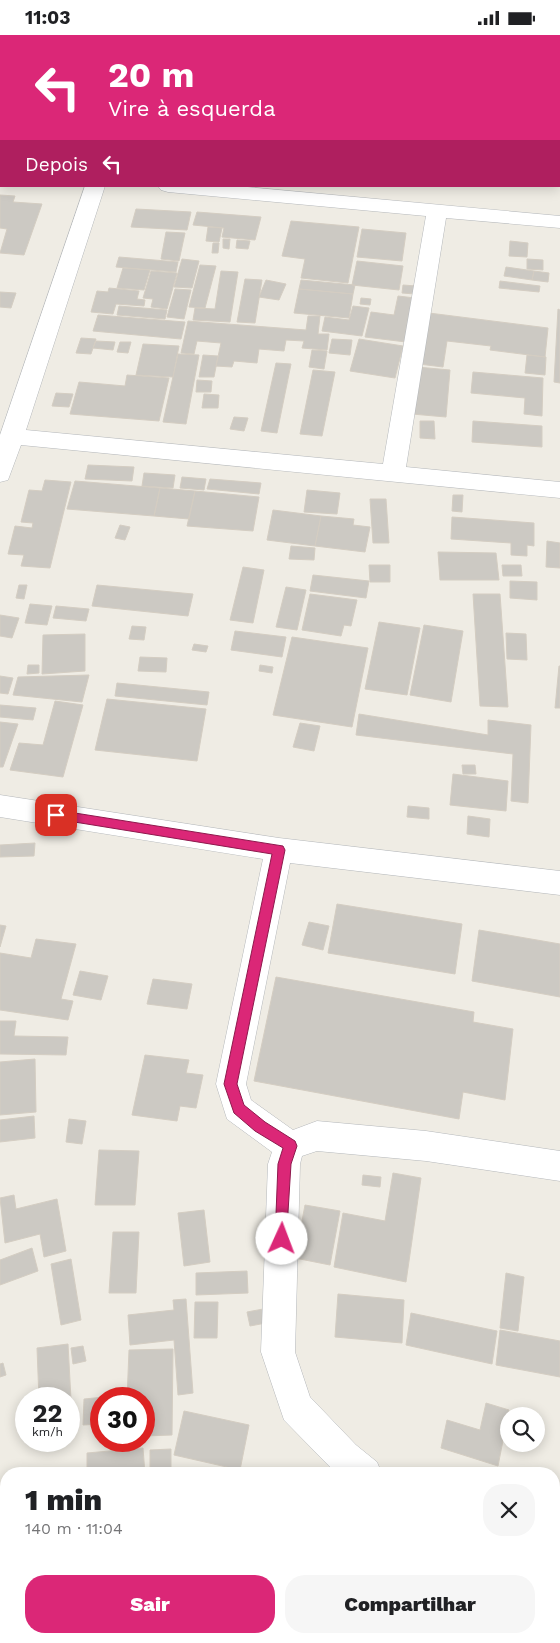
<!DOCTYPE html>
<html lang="pt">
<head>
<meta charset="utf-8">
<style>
  body { margin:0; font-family:"Work Sans",sans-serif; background:#f6f6f6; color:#202124; height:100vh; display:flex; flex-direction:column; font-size:19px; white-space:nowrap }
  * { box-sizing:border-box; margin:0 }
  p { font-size:16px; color:#757577 }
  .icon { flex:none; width:28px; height:28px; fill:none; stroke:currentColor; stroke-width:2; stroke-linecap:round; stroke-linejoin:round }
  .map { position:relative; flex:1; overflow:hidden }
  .side { position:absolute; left:0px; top:1432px; width:560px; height:176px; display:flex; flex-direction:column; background:#fff; border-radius:20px 20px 0 0; box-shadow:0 2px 12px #0003 }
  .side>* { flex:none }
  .guide { position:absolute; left:0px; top:0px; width:560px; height:152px; box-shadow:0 2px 12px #0003; background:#db2777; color:#fff; overflow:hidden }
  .fabs { position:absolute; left:500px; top:1372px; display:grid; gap:10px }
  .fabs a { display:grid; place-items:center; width:45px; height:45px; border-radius:50%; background:#fff; box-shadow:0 2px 12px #0003; font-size:25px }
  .speed { position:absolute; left:15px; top:1352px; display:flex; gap:10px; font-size:25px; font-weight:700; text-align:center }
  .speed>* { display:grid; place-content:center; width:65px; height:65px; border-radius:50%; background:#fff; box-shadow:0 2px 12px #0003; line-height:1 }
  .speed small { font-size:12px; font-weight:400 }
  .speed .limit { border:8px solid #d22; background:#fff; color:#111 }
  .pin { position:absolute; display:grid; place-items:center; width:42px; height:42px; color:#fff; margin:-21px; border-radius:10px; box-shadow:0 2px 8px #0006 }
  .me { position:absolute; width:55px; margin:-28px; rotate:2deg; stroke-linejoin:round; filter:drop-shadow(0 0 4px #0008) }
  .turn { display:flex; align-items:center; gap:18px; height:105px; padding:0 25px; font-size:22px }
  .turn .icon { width:65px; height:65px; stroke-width:2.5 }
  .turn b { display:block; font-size:35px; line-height:42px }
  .then { display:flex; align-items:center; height:48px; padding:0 25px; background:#0003; gap:10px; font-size:19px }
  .round { display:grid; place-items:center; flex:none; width:52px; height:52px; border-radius:20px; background:#f6f6f6 }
  .overview { display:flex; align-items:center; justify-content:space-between; height:85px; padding:0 25px }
  h1 { font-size:30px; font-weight:800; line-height:38px }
  .cta { display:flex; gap:10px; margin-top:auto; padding:10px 25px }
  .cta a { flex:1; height:58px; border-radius:20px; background:#db2777; color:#fff; font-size:20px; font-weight:800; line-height:58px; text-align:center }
  .cta a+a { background:#f6f6f6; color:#202124 }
  .status { display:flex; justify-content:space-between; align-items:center; height:35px; padding:0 25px; background:#fff; direction:ltr }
  .status svg { height:14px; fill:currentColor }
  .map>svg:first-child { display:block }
  .building { fill:#ccc9c3; stroke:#d4cdc2 }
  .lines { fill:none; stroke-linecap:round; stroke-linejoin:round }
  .minor-casing { stroke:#b5b8bb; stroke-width:1 }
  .minor { fill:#fff; fill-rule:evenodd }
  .route { fill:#db2777; stroke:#8e194d }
</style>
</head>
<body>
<div class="status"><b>11:03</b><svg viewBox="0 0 49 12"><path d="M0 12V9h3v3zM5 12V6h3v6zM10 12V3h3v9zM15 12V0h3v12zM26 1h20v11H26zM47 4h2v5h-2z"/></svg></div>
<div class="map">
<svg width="560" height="1608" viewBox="0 0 560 1608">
  <rect width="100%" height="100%" fill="#efece4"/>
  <!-- building -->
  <path class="building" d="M0,0H20L1,1V28Z
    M559,6H560V100L559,99Z
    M0,160L15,161L13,167L42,169L24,220L0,218L7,194L0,193Z
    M136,174L191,177L187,195L131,192Z
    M197,177L261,182L255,205L222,202L224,193L193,190Z
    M291,186L359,192L348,248L301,243L305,224L282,221Z
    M208,192L222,193L219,207L206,206Z
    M362,194L406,198L402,226L357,222Z
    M166,197L185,198L179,226L161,224Z
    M223,204H230L229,214L223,213Z
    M237,205L250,206L248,214L236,213Z
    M510,206L528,208L527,222L509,221Z
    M213,208H219L218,218H212Z
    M119,222L178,227L176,237L116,232Z
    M182,224L199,226L192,253L174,252Z
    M527,224L543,225V235L527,234Z
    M357,226L403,231L399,255L352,250Z
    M200,230L216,231L205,273L189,272Z
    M506,232L534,236L532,245L504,241Z
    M123,233L150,235L144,255L117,253Z
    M151,236L177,238L167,274L151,272L153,264L143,263Z
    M221,236L238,237L230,287L193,285L195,273L215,274Z
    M534,236L549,238L548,247L532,245Z
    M245,244L262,245L255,288L237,287Z
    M266,245L286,249L279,265L259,262Z
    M301,245L355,250L353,259L299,254Z
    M500,246L540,251L539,257L499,253Z
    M403,250L416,251L415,259L402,258Z
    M109,253L139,256L137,264L145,265L144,271L116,269L113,279L91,277L97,256L108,257Z
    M175,254L191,255L184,284L167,282Z
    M299,254L353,259L349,283L294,278Z
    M0,257L16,258L11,273L0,272Z
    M398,261L415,263L406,307L365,302L371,277L394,280Z
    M361,263L371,264L370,270L360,269Z
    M119,271L167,275L165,284L117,280Z
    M353,271L369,273L362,301L322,296L325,282L349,285Z
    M558,274L560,275V348L554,347Z
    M429,278L548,293L545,322L490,315L491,311L447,306L443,332L419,329Z
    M98,280L185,287L181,304L93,296Z
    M308,281H320L318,299H329L327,315L302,313L304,306L286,305L284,316L259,314L257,328L234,326L232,332L216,331L221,308L197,306L194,319L181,318L188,286L306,295Z
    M81,303L96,304L91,319L76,318Z
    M332,304L352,305L350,320L329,318Z
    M359,304L403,311L395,343L350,336Z
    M96,306L115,307L113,315L93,313Z
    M120,307H131L128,318L117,317Z
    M143,309L179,311L173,342L136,340Z
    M312,315L327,316L324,334L309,332Z
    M178,319L199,320L186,389L163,387Z
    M203,320L218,321L214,342H199Z
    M527,320L546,322L545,340L525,338Z
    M276,328L291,329L277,398L261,396Z
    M417,332L450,335L446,382L412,379Z
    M313,335L335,337L322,401L300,399Z
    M473,337L543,343L542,381L524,379L525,363L471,358Z
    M127,340L169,343L159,386L70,379L79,347L125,351Z
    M197,345L212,346L211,357H196Z
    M56,358L73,359L69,372L52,371Z
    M204,359L219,360L218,373H202Z
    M234,382L248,383L244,396L230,394Z
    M420,386H434L435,404L420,403Z
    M473,386L542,391V412L472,407Z
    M88,430L134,432L132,446L85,444Z
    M144,438L175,440L173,453L142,451Z
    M182,442L206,444L204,455L180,453Z
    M210,444L261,448L259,459L207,454Z
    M45,445L71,447L50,533L21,531L24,520L8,519L15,491L32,493L33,488L21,487L29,455L42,456Z
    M75,446L160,453L154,481L67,474Z
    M160,453L195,456L189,484L154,481Z
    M307,455L340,458L337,479L304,477Z
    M195,456L259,462L253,496L187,491Z
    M453,460H463L462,477L452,476Z
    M370,464H386L389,508H373Z
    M273,475L321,481L315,511L267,505Z
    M321,481L354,484L353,490L370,492L365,517L315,511Z
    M452,482L534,488V511L527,510V521L511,520V508L451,504Z
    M120,490L130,492L125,505L115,503Z
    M547,506L560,508V533L546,532Z
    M291,511L315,513L314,525L289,524Z
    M438,517L496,518L499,545H440Z
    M369,530H390V547H370Z
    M502,530H521L522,541H503Z
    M243,532L264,535L253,588L230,585Z
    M313,540L369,546L366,563L310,556Z
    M510,546L537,547V565L510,563Z
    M19,550H27L24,564L16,563Z
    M97,550L193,559L188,581L92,571Z
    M286,552L306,555L297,595L276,592Z
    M310,559L357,565L351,591L344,590L341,601L302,595Z
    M473,559H500L508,672L480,671Z
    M30,569L52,571L47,590L25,588Z
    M56,571L89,574L86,586L53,583Z
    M0,580L19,583L12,603L0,601Z
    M379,587L420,593L407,660L365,654Z
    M424,590L463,596L451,667L410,660Z
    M132,591L146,592L144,605L129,604Z
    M235,596L286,602L282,622L231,615Z
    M506,598L526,599L527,625L507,624Z
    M85,599V636L42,639L43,600Z
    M292,602L368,613L352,692L273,680Z
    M194,609L208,611L206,617L192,615Z
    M140,622L167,623L166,637L138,636Z
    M28,630H39V638L27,639Z
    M260,630L273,632L272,638L259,636Z
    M559,631H560V673H555Z
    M89,640L82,667L13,660L18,642Z
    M0,641L13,643L8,659L0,658Z
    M117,648L209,657L207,670L115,661Z
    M107,664L206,674L197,726L95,715Z
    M55,666L83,670L63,742L10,735L19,708L43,710Z
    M0,670L36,673L33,685L0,682Z
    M359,679L488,700V685L531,690L528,768L511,766L513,719L356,700Z
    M0,687L18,689L3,732H0Z
    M300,688L320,691L314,716L293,712Z
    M462,730H475L476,739H463Z
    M453,739L508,746L506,776L450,770Z
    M408,771L429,773V784L407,782Z
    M468,781L490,784L489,802L467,799Z
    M35,808L34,821L0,822V810Z
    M337,869L462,889L455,939L328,918Z
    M309,887L329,891L323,915L302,910Z
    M0,890L6,891L0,912Z
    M479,895L560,909V962L472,946Z
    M36,904L76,909L61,964L73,966L68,985L0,975V918L31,923Z
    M80,936L108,941L101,965L73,960Z
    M276,942L474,977L473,987L513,994L505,1065L463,1057L459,1084L254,1046Z
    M153,944L192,949L187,974L147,969Z
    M0,986H16L14,1001L68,1002L66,1020L0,1019Z
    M145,1020L189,1025L186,1038L203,1040L196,1073L180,1071L177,1086L132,1080Z
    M35,1024L36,1077L0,1080V1027Z
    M34,1081L35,1103L0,1107V1085Z
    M69,1084L86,1086L82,1109L66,1107Z
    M99,1115L139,1116L135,1170H95Z
    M393,1138L421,1143L406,1247L334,1232L343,1178L385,1186Z
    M363,1140L381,1142L380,1152L362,1150Z
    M14,1160L16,1174L57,1164L66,1216L44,1222L40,1199L5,1208L0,1163Z
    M305,1170L340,1176L330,1230L295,1223Z
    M204,1175L210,1227L184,1231L178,1178Z
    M113,1197H139L136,1258H109Z
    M32,1213L38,1236L0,1250V1225Z
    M71,1224L81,1285L61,1290L51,1229Z
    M247,1236L248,1258L196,1260V1238Z
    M506,1238L524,1242L518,1296L500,1293Z
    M338,1259L404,1265L402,1308L335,1302Z
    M186,1264L193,1358L178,1360L174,1305L130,1310L128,1280L174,1275L173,1265Z
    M195,1267H218L217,1303H194Z
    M263,1274L266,1288L250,1291L247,1277Z
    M411,1278L497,1296L492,1329L406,1310Z
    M500,1295L560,1306V1342L496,1330Z
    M68,1309L72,1383H69V1364H39L37,1313Z
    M83,1311L86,1326L73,1329L71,1313Z
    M173,1314L172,1400L144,1401V1364H127L129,1315Z
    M3,1328L6,1340L0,1342V1329Z
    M115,1361V1364H101V1389L83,1390L84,1364Z
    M486,1368L509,1375L498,1431L441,1413L447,1385L480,1395Z
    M184,1376L249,1390L240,1435L174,1420Z
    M143,1413L145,1439H87V1418Z
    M171,1414V1439H150V1415Z
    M87,1602H150L151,1608H88Z
    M162,1602H216V1608H163Z
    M401,1602H446V1608H400Z
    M483,1602H498L517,1608H482Z"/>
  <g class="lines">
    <defs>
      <path id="minor" d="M136,0H154V1H136Z
        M0,131H1V143H0Z
        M85,151H105L26,395L383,429L426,181L168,157L161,155L158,151H236L560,181V193L446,183L406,432L560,447V463L21,410L8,445L0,447V400Z
        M0,760L279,803L560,836V860L290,828L246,1049L251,1065L293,1095L317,1086L426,1096L560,1116V1146L426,1126L317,1116L302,1121L300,1129L295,1317L310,1362L356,1410L377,1427L382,1439H337L332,1434L284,1385L261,1317L268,1129L272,1117L227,1084L216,1049L263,824L0,782Z
        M554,1556L560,1558V1595L554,1593Z"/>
    </defs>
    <!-- minor casing -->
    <use href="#minor" class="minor-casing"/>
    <!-- minor -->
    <use href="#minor" class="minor"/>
  </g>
  <!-- route -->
  <path class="route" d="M56,775L283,811L285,815L237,1049L244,1070L265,1087L295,1106L297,1111L291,1129L286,1209L282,1211L277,1209L275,1204L278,1129L283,1113L255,1096L234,1078L224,1049L272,819L56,784L50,780Z"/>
</svg>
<div class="fabs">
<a><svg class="icon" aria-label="search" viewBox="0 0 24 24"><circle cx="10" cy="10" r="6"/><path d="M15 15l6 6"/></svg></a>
</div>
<div class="speed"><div>22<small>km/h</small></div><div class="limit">30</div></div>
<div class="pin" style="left:56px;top:780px;background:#d93025"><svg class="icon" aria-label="arrive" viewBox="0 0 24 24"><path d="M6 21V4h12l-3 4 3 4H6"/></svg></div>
<svg class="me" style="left:282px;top:1204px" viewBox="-20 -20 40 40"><circle r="19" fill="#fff"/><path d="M0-13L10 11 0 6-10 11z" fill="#db2777"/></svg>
<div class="guide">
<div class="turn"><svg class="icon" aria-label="left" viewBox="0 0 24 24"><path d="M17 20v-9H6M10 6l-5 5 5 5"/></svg><div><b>20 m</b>Vire à esquerda</div></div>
<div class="then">Depois<svg class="icon" aria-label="left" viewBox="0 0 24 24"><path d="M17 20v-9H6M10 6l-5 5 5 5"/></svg></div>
</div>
<section class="side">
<div class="overview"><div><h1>1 min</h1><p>140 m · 11:04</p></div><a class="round"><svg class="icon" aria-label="close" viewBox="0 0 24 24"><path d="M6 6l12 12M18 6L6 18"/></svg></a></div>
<div class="cta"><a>Sair</a><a>Compartilhar</a></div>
</section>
</div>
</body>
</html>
